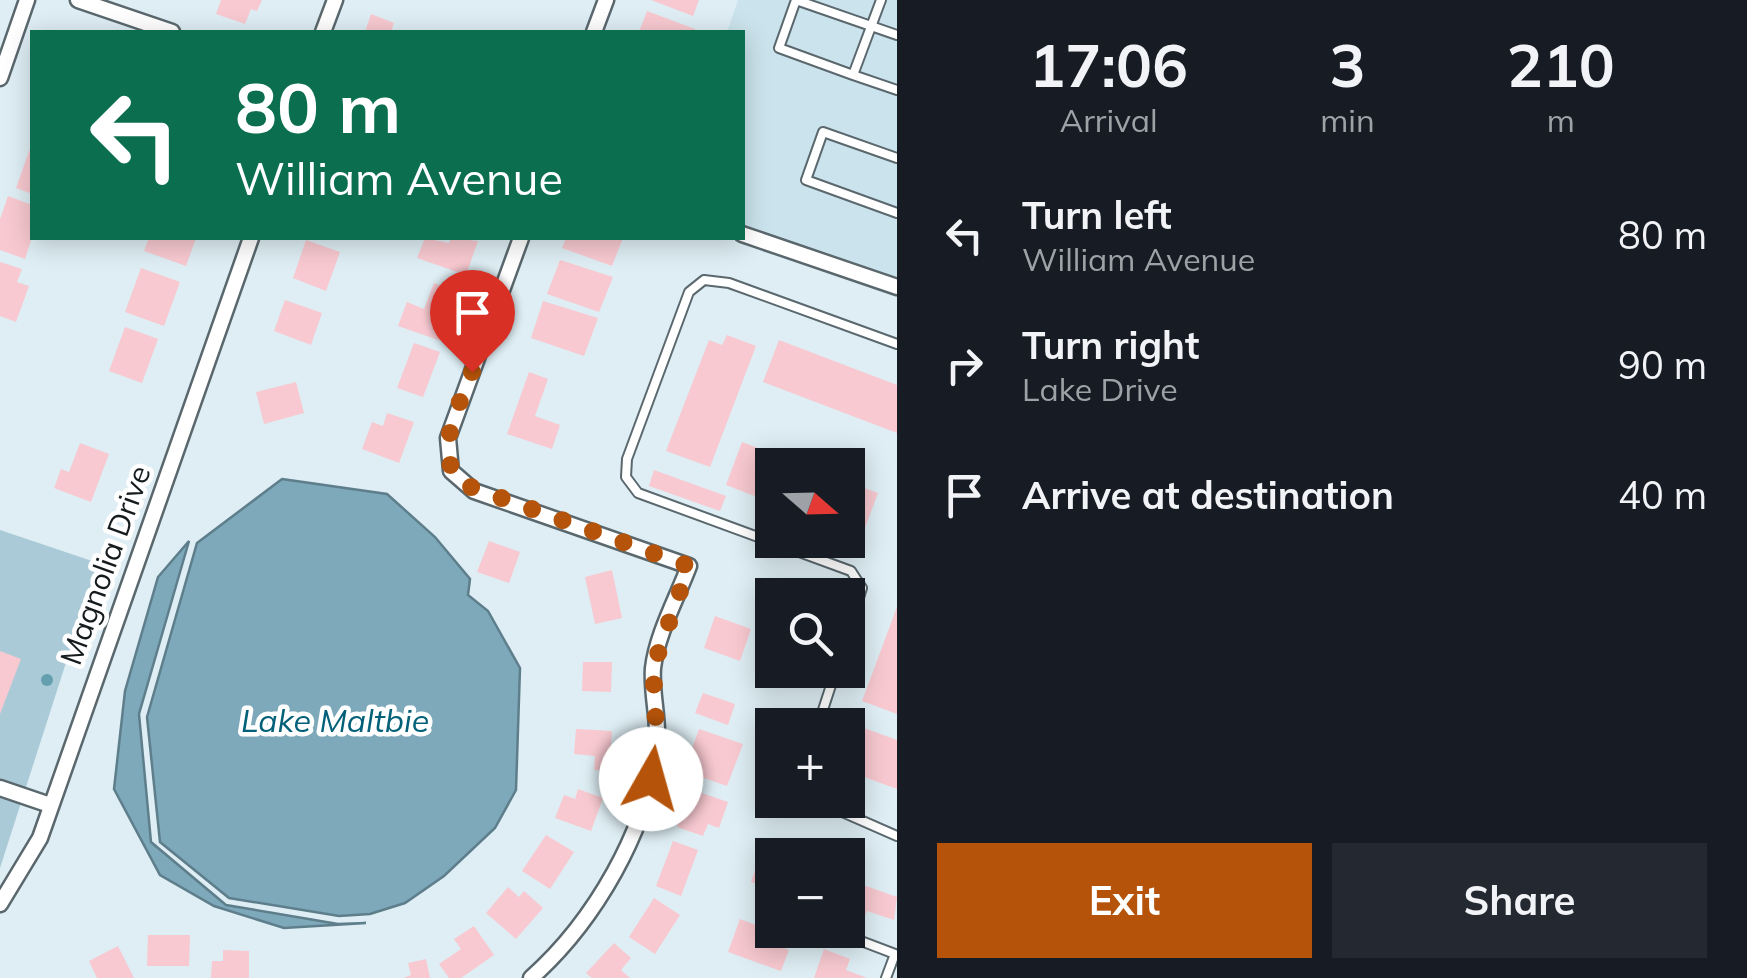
<!DOCTYPE html>
<html lang="en">
<head>
<meta charset="utf-8">
<style>
  body { margin:0; font-family:Mulish,sans-serif; background:#242831; color:#f1f3f6; height:100vh; display:flex; flex-direction:column; font-size:38px; white-space:nowrap }
  * { box-sizing:border-box; margin:0 }
  p { font-size:32px; color:#9ea1a6 }
  .icon { flex:none; width:55px; height:55px; fill:none; stroke:currentColor; stroke-width:2; stroke-linecap:round; stroke-linejoin:round }
  .map { position:relative; flex:1; overflow:hidden }
  .drawer { display:flex; flex-direction:column; background:#171b24; width:850px }
  .drawer>* { flex:none }
  .banner { position:absolute; left:30px; top:30px; width:715px; height:210px; border-radius:0px; box-shadow:0 5px 25px #0003; background:#0b6e4f; color:#fff; overflow:hidden }
  .needle { width:65px; rotate:110deg }
  .fabs { position:absolute; left:755px; top:448px; display:grid; gap:20px }
  .fabs a { display:grid; place-items:center; width:110px; height:110px; border-radius:0px; background:#171b24; box-shadow:0 5px 25px #0003; font-size:50px }
  .pin { position:absolute; display:grid; place-items:center; width:85px; height:85px; color:#fff; margin:-102px -42px; border-radius:50% 50% 50% 0; rotate:-45deg; box-shadow:0 0 10px #0007 }
  .pin .icon { rotate:45deg }
  .me { position:absolute; width:110px; margin:-55px; rotate:7deg; stroke-linejoin:round; filter:drop-shadow(0 0 8px #0008) }
  .turn { display:flex; align-items:center; gap:35px; height:210px; padding:0 40px; font-size:45px }
  .turn .icon { width:130px; height:130px; stroke-width:2.5 }
  .turn b { display:block; font-size:70px; line-height:85px }
  .eta { display:flex; justify-content:space-evenly; align-items:center; height:170px; text-align:center }
  .eta b { font-size:60px; font-weight:700; line-height:70px }
  .action { display:flex; gap:20px; margin-top:auto; padding:20px 40px }
  .action a { flex:1; height:115px; border-radius:0px; background:#b45309; color:#fff; font-size:40px; font-weight:700; line-height:115px; text-align:center }
  .action a+a { background:#242831; color:#f1f3f6 }
  ul { padding:0; list-style:none }
  li { display:flex; align-items:center; gap:30px; height:130px; padding:0 40px }
  li div { flex:1 }
  li b { display:block; font-size:38px }
  li em { font-style:normal }
  main { display:flex; flex:1; min-height:0 }
  .map>svg:first-child { display:block }
  .built { fill:#cbe3ec }
  .green { fill:#a9cad6 }
  .water { fill:#7da9ba; stroke:#5e7e8b; stroke-width:2.5 }
  .building { fill:#f8c9d0 }
  .lines { fill:none; stroke-linecap:round; stroke-linejoin:round }
  .service-casing { stroke:#5a686e; stroke-width:12 }
  .minor-casing { stroke:#5a686e; stroke-width:19 }
  .service { stroke:#fff; stroke-width:8 }
  .minor { stroke:#fff; stroke-width:14 }
  .tree { fill:#649faf }
  .route { stroke:#b45309; stroke-width:18; stroke-dasharray:0 32.4 }
  .labels { text-anchor:middle; dominant-baseline:central; stroke-width:9; stroke-linejoin:round; paint-order:stroke }
  .street-label { font-size:30px; fill:#151b1d; stroke:#fff }
  .water-label { font-size:32px; font-style:italic; fill:#026078; stroke:#fff }
</style>
</head>
<body>
<main>
<div class="map">
<svg width="897" height="978" viewBox="0 0 897 978">
  <rect width="100%" height="100%" fill="#deeef4"/>
  <!-- built -->
  <path class="built" d="M738,0H897V277L743,224L742,32H727Z"/>
  <!-- green -->
  <path class="green" d="M0,530L98,563L0,868Z"/>
  <!-- water -->
  <path class="water" d="M282,479L387,494L435,537L470,579L468,595L488,611L520,668L516,790L495,828L444,876L405,903L370,914L339,916L229,898L160,842L147,717L197,543Z
    M189,541L139,714L151,842L226,905L338,924L366,923L284,928L214,906L160,875L114,789L125,691L158,577Z"/>
  <!-- building -->
  <path class="building" d="M221,0H262L257,11L251,9L245,24L216,14Z
    M651,0H699L693,16Z
    M647,11L695,29L694,32H639Z
    M371,14L394,23L391,32H365Z
    M32,143V194L16,188Z
    M8,196L32,205V237L25,259L0,250V219Z
    M149,238H196L186,266L144,251Z
    M425,238L449,243L451,238L478,241L466,275L417,258Z
    M566,238H623L612,266L562,248Z
    M306,240L340,252L326,291L293,278Z
    M560,260L613,277L599,312L547,294Z
    M0,262L22,269L17,282L29,286L16,322L0,316Z
    M141,268L180,282L164,326L125,312Z
    M434,283L461,293L444,342L398,326L407,302L424,309Z
    M285,300L322,313L311,345L274,331Z
    M543,301L598,318L584,356L531,338Z
    M125,327L158,339L142,383L109,371Z
    M727,335L756,346L710,467L666,451L709,340L722,345Z
    M779,340L897,385V433L763,382Z
    M414,343L440,352L423,397L397,388Z
    M529,372L548,379L535,416L560,425L552,449L507,434Z
    M296,382L304,413L264,424L256,392Z
    M387,413L414,422L399,463L362,449L372,422L383,426Z
    M742,442L802,465H772V503L726,485Z
    M80,443L109,454L91,502L54,488L61,469L69,472Z
    M654,470L726,496L720,511L649,486Z
    M848,482L878,493L862,536L848,531Z
    M489,541L520,552L509,583L477,572Z
    M612,570L622,618L595,624L585,577Z
    M897,607V714L862,701Z
    M715,616L751,629L740,661L704,648Z
    M0,651L21,659L0,714Z
    M583,662H612L611,692L582,691Z
    M703,693L735,704L728,725L695,713Z
    M842,720L897,740V789L848,771V725H840Z
    M576,729L612,731L609,771L594,770L595,756L574,754Z
    M699,729L743,744L727,786L684,771Z
    M578,789L603,798L591,831L555,818L564,795L575,799Z
    M690,789L728,802L719,828L708,824L703,836L677,827Z
    M546,835L574,852L550,889L522,871Z
    M673,841L698,850L681,896L656,886Z
    M763,848L780,855H772V890L751,882Z
    M849,880L897,897L894,920L867,911L863,922L848,916Z
    M508,887L519,897L524,891L543,908L516,939L486,913Z
    M654,898L680,915L655,954L629,937Z
    M740,919L764,928L760,939L789,950L781,971L728,952Z
    M474,926L494,955L461,978H449L439,964L461,949L454,939Z
    M148,935H190L189,966H147Z
    M614,943L631,958L621,970L630,978H592L586,973Z
    M118,946L134,978H97L89,961Z
    M824,949L850,959L846,970L867,978H814Z
    M223,950L249,951V978H211L212,961H223Z
    M426,959L430,978H403L411,975L408,963Z"/>
  <g class="lines">
    <defs>
      <path id="service" d="M881,0L853,75L779,48L796,0L897,35
        M853,75L897,90
        M897,158L823,132L806,180L897,213
        M848,633L862,588L851,571L638,493L626,477L627,459L689,292L704,280L729,283L897,344
        M818,725L836,670
        M815,800L897,836
        M832,930L895,954L886,978"/>
      <path id="minor" d="M78,0L172,32
        M323,32L335,0
        M594,32L606,0
        M0,78L27,0
        M742,234L897,287
        M521,238L448,438L451,471L474,491L689,566C677,598 657,634 653,668C651,693 659,719 657,745C648,830 594,922 531,978
        M0,788L50,805
        M0,904L40,838L251,238"/>
    </defs>
    <!-- service casing -->
    <use href="#service" class="service-casing"/>
    <!-- minor casing -->
    <use href="#minor" class="minor-casing"/>
    <!-- service -->
    <use href="#service" class="service"/>
    <!-- minor -->
    <use href="#minor" class="minor"/>
  </g>
  <!-- trees -->
  <circle class="tree" cx="47" cy="680" r="6"/>
  <g class="lines">
    <!-- route -->
    <path class="route" d="M472,372C459,407 433,449 460,483L689,566L653,668L657,743L651,779"/>
  </g>
  <g class="labels">
    <!-- street labels -->
    <g class="street-label">
      <text transform="translate(105 565) rotate(-70)">Magnolia Drive</text>
    </g>
    <!-- water labels -->
    <g class="water-label">
      <text x="335" y="720">Lake Maltbie</text>
    </g>
  </g>
</svg>
<div class="fabs">
<a><svg class="needle" viewBox="-14 -14 28 28"><path d="M0-13l5 13h-10z" fill="#e53935"/><path d="M0 13l5-13h-10z" fill="#9ea1a6"/></svg></a>
<a><svg class="icon" aria-label="search" viewBox="0 0 24 24"><circle cx="10" cy="10" r="6"/><path d="M15 15l6 6"/></svg></a>
<a>+</a>
<a>−</a>
</div>
<div class="pin" style="left:472px;top:372px;background:#d93025"><svg class="icon" aria-label="arrive" viewBox="0 0 24 24"><path d="M6 21V4h12l-3 4 3 4H6"/></svg></div>
<svg class="me" style="left:651px;top:779px" viewBox="-20 -20 40 40"><circle r="19" fill="#fff"/><path d="M0-13L10 11 0 6-10 11z" fill="#b45309"/></svg>
<div class="banner">
<div class="turn"><svg class="icon" aria-label="left" viewBox="0 0 24 24"><path d="M17 20v-9H6M10 6l-5 5 5 5"/></svg><div><b>80 m</b>William Avenue</div></div>
</div>
</div>
<section class="drawer">
<div class="eta">
<div><b>17:06</b><p>Arrival</p></div>
<div><b>3</b><p>min</p></div>
<div><b>210</b><p>m</p></div>
</div>
<ul>
<li><svg class="icon" aria-label="left" viewBox="0 0 24 24"><path d="M17 20v-9H6M10 6l-5 5 5 5"/></svg><div><b>Turn left</b><p>William Avenue</p></div><em>80 m</em></li>
<li><svg class="icon" aria-label="right" viewBox="0 0 24 24"><path d="M7 20v-9h11M14 6l5 5-5 5"/></svg><div><b>Turn right</b><p>Lake Drive</p></div><em>90 m</em></li>
<li><svg class="icon" aria-label="arrive" viewBox="0 0 24 24"><path d="M6 21V4h12l-3 4 3 4H6"/></svg><div><b>Arrive at destination</b></div><em>40 m</em></li>
</ul>
<div class="action"><a>Exit</a><a>Share</a></div>
</section>
</main>
</body>
</html>
